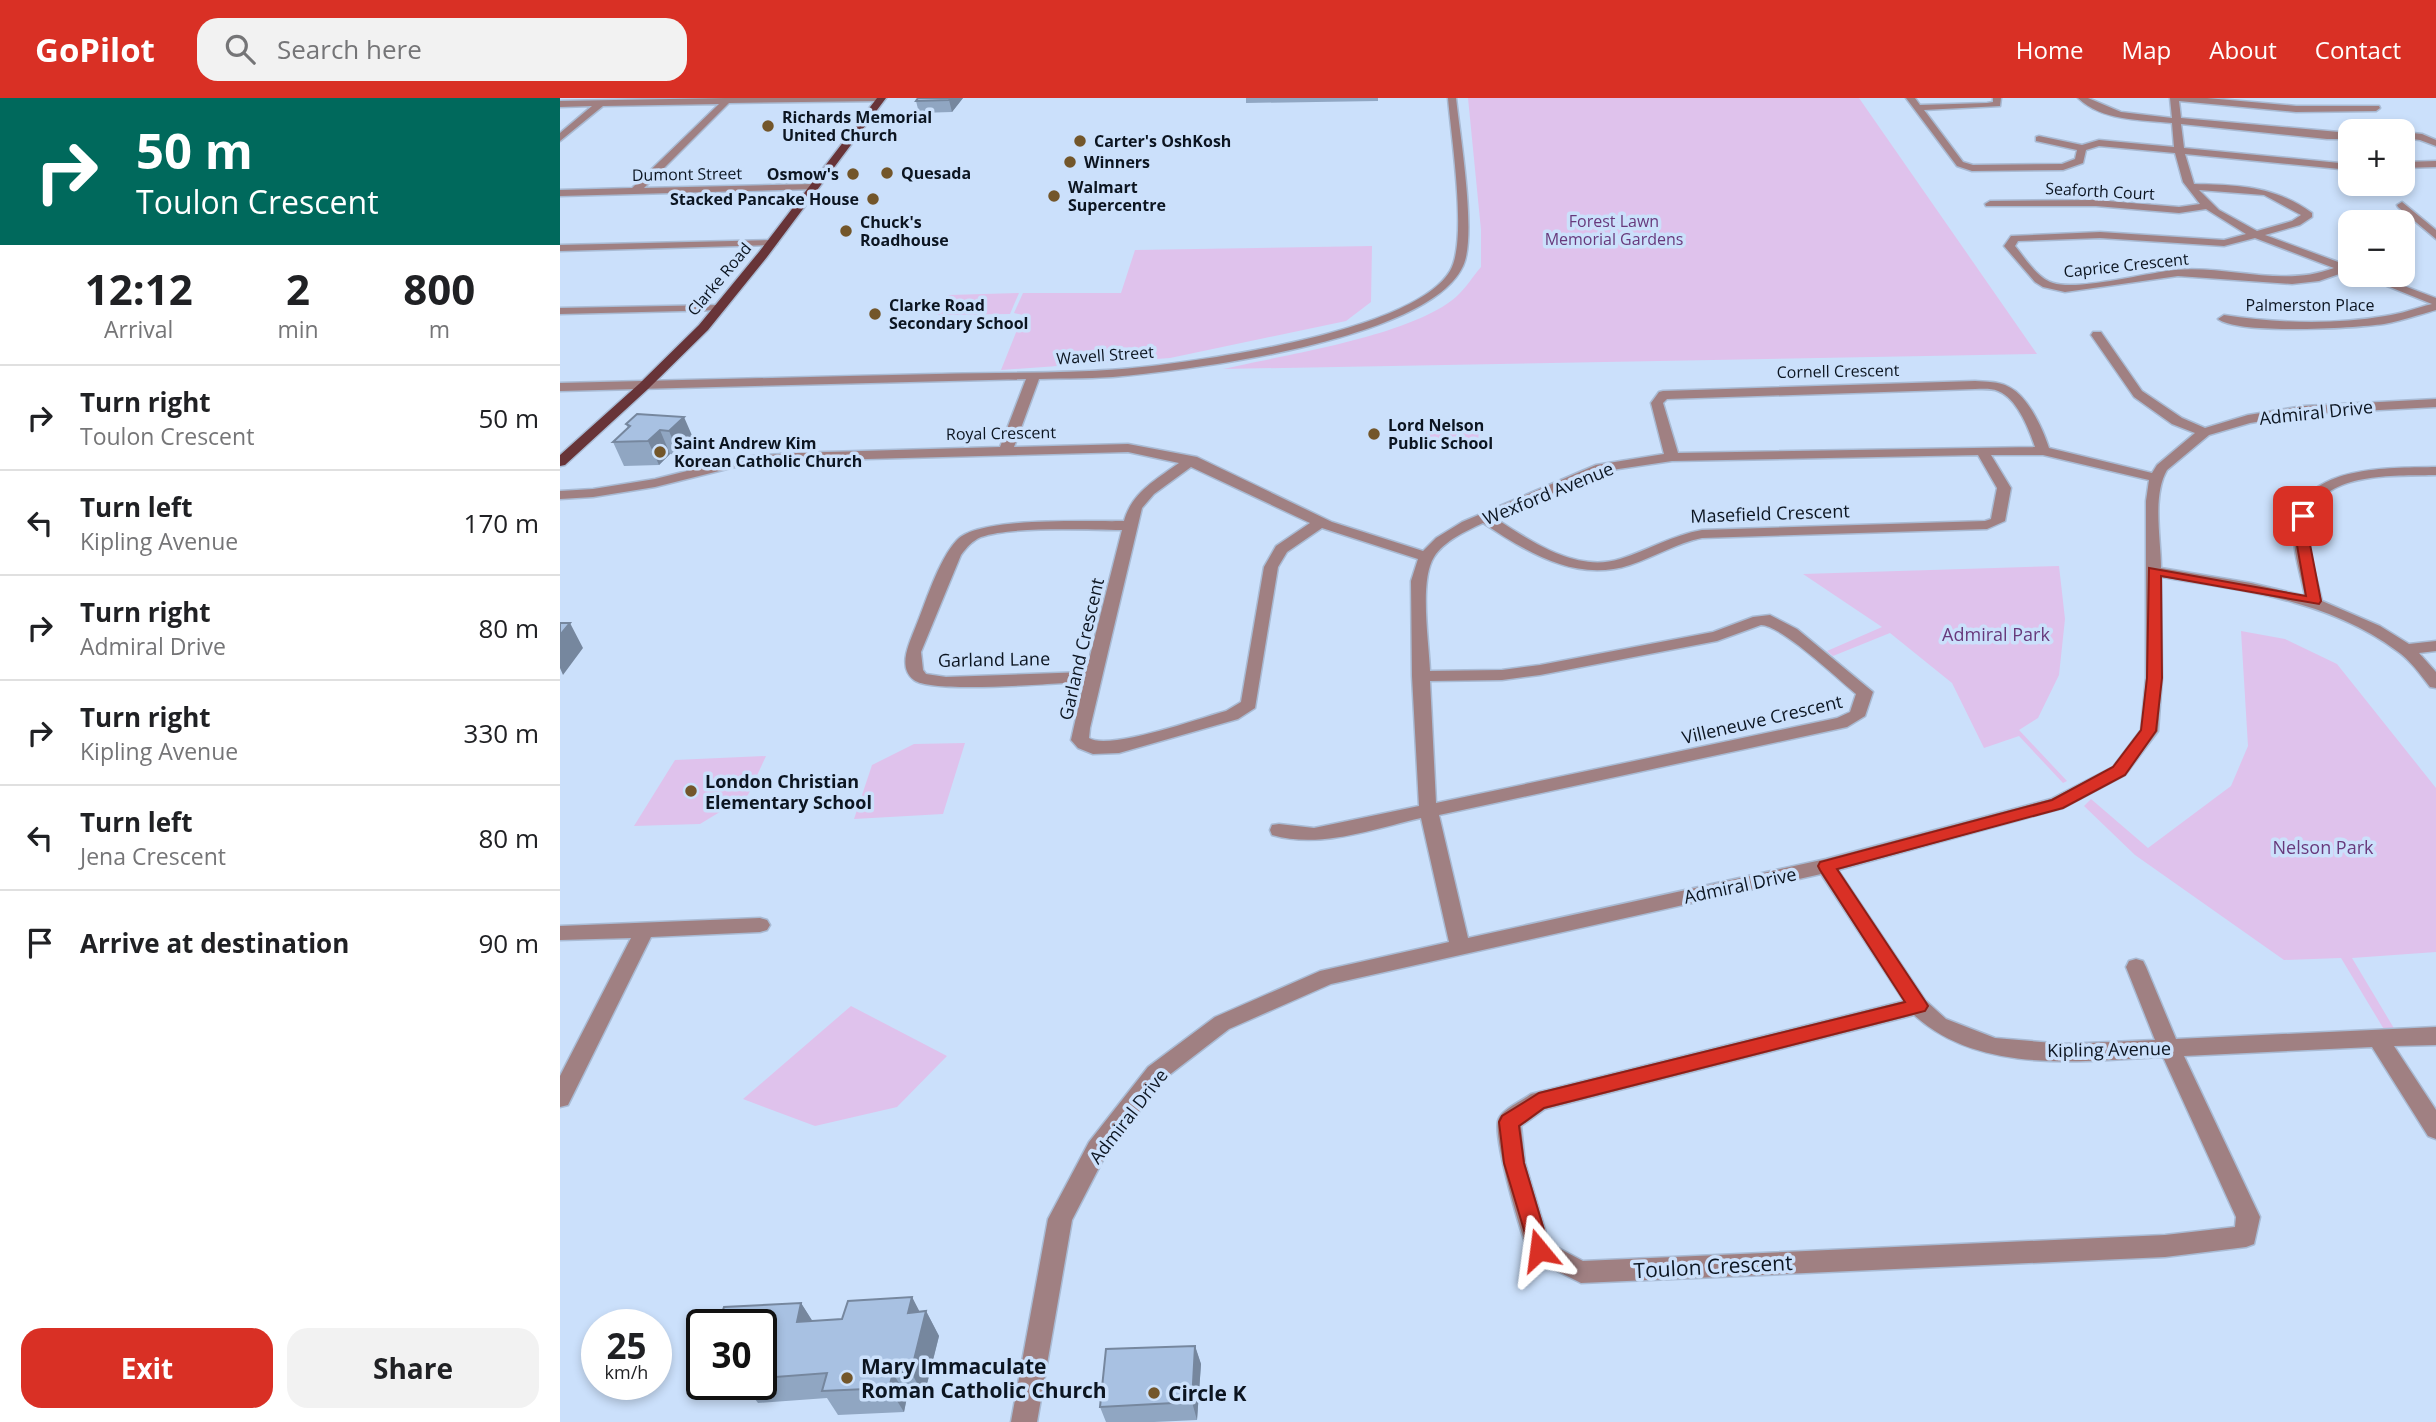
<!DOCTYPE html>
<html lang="en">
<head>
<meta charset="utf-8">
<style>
  body { margin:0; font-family:"Open Sans",sans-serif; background:#f2f2f2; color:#202124; height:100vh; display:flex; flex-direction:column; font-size:26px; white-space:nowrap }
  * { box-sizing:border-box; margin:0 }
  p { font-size:23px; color:#757577 }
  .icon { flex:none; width:38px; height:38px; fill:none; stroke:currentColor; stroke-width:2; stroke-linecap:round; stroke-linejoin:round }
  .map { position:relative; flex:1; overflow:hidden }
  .drawer { display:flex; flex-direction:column; background:#fff; width:560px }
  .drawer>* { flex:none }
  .top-card { background:#00695c; color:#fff; overflow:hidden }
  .tools { position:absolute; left:1778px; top:21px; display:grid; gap:14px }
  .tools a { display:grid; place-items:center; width:77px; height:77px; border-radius:14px; background:#fff; box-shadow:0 4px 10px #0003; font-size:35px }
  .speed { position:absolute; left:21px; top:1211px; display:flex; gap:14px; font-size:35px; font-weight:700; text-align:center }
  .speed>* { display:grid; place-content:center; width:91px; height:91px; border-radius:50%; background:#fff; box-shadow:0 4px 10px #0003; line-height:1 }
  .speed small { font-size:18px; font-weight:400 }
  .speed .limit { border:4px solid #111; border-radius:10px; background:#fff; color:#111 }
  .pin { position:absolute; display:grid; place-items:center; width:60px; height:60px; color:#fff; margin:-30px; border-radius:14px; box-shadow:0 4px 10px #0006 }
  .me { position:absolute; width:77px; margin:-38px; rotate:344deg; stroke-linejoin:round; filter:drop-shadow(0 0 5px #0008) }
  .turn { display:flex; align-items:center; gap:24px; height:147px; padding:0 21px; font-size:32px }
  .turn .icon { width:91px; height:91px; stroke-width:2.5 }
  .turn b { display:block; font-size:49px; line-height:60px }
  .eta { display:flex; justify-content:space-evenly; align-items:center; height:119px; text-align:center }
  .eta b { font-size:42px; font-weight:700; line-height:49px }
  .cta { display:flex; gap:14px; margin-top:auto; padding:14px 21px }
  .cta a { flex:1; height:80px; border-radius:21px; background:#d93025; color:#fff; font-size:28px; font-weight:700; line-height:80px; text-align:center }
  .cta a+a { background:#f2f2f2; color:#202124 }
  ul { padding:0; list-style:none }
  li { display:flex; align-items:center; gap:21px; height:105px; padding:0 21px; border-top:2px solid #e0e0e0 }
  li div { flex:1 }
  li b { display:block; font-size:26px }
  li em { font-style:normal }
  header { display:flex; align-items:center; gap:42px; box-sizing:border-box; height:98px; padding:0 35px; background:#d93025; color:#fff }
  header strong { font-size:33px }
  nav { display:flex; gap:38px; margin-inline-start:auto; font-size:24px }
  .search { width:490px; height:63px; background:#f2f2f2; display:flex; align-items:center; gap:18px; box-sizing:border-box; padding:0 24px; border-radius:21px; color:#757577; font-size:26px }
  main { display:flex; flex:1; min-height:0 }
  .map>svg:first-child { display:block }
  .green { fill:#dfc2ec }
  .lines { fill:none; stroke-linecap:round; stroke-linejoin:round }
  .minor-casing { stroke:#a9bbd4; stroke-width:3 }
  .major-casing { stroke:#a9bbd4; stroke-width:3 }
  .minor { fill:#a08082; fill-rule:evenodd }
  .major { fill:#683438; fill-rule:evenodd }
  .wall { fill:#90a6c2 }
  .shaded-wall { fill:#76879e }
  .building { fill:#a8c1e2; stroke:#76879e; stroke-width:2 }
  .route { fill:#d93025; stroke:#8d1f18; stroke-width:2 }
  .poi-dot { fill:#73562a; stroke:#cbe0fb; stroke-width:2.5 }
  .labels { text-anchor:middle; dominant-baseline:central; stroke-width:7; stroke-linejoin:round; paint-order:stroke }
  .far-poi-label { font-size:16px; font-weight:bold; fill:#0c1521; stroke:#cbe0fb; text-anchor:start }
  .far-street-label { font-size:16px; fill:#0c1521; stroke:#cbe0fb }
  .far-park-label { font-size:16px; fill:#68397c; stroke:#cbe0fb }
  .street-label { font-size:18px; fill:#0c1521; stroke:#cbe0fb }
  .park-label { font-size:18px; fill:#68397c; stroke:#cbe0fb }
  .poi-label { font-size:18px; font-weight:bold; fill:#0c1521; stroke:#cbe0fb; text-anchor:start }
  .near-street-label { font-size:21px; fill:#0c1521; stroke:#cbe0fb }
  .near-poi-label { font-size:21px; font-weight:bold; fill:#0c1521; stroke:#cbe0fb; text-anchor:start }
</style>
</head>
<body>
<header>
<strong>GoPilot</strong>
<div class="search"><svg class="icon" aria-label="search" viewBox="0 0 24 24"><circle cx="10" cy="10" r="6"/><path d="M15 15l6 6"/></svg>Search here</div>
<nav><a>Home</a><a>Map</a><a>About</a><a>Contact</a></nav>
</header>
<main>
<section class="drawer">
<div class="top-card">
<div class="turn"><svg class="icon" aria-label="right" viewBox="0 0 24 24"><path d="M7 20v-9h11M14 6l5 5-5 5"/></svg><div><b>50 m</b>Toulon Crescent</div></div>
</div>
<div class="eta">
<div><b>12:12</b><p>Arrival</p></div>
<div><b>2</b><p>min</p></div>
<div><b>800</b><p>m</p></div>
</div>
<ul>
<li><svg class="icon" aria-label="right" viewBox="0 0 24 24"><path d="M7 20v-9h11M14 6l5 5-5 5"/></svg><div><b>Turn right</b><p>Toulon Crescent</p></div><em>50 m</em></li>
<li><svg class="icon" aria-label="left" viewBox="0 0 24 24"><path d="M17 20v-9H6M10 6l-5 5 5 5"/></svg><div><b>Turn left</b><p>Kipling Avenue</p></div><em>170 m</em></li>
<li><svg class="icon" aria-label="right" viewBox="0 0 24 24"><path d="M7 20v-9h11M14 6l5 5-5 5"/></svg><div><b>Turn right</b><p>Admiral Drive</p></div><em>80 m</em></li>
<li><svg class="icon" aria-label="right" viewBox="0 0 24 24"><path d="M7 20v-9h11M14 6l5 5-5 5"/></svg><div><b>Turn right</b><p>Kipling Avenue</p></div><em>330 m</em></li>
<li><svg class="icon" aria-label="left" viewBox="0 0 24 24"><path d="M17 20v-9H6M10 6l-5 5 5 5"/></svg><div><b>Turn left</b><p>Jena Crescent</p></div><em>80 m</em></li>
<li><svg class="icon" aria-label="arrive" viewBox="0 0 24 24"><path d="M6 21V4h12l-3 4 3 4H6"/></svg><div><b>Arrive at destination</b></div><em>90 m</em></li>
</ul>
<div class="cta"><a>Exit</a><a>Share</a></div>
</section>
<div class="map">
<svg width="1876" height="1324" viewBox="0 0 1876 1324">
  <rect width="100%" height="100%" fill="#cbe0fb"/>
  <!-- green -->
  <path class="green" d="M908,0H1299L1477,256L663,271C723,257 853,238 897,198C906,190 913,178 921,169V132Z
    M812,148L811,204L786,223L610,260L441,272L463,217L454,215L463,195H561L575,152Z
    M459,195L450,216L378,217L389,197Z
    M893,325L907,327L919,334L918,342C890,352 885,355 862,334L876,326Z
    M1499,468L1505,521L1499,577L1478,620L1459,632L1507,683L1503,685L1459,638L1424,650L1392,585L1330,535L1273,558L1267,553L1322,529L1243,476Z
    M1681,533L1725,541L1777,566L1876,690V854L1792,860L1835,932L1825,933L1781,860L1724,862L1575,757L1524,708L1531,701L1588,750L1671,688L1688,648Z
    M405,645L383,716L294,721L312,667L354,646Z
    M206,658L188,697L140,726L74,728L115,662Z
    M291,908L387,958L337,1009L255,1028L183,1001Z"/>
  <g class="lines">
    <defs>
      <path id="minor" d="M165,0H326L322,3L169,5L84,90L254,86L258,87V91L0,98V92L72,90L159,6L43,8L0,43V35L32,8L0,9V3Z
        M888,0H896C900,37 917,139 903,168C870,241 638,271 563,278C536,281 507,280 479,281L454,349L568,346L637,359L772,424L863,453L876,440L902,424L1036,367L1104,356L1091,305L1099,294L1103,293L1415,283C1426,284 1439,283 1449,289C1468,298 1483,331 1489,350L1592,375L1597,367L1635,335L1612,326L1574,299L1531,237L1533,234H1541L1582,293L1622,320L1645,330L1688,317L1744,308L1876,301V309L1744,316L1690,325L1649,337L1607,372C1592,398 1601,441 1601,470L1691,485L1745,498C1741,477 1733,455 1734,434C1735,366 1828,370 1876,369V377C1833,378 1749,372 1748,434C1748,457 1757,480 1762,503L1820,528L1849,546L1876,543V553L1859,555L1876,574V590L1870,589C1860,576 1850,562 1837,553C1769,502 1682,492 1601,479L1602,580L1598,633L1565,677L1503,710L1278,772L1365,902L1386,921L1435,940L1505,946L1595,942L1566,869L1569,863L1576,861L1583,863L1586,869L1616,941L1876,929V947L1834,948L1876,1012V1041L1868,1038L1812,949L1624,958L1700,1119L1694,1146L1686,1149L1605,1159L1021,1185L971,1160C961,1138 934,1044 938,1023C940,1012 962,1003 971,996L1344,903L1261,776L771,886L669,931L604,981L545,1058L512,1122L477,1324H451L488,1121L529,1044L588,969L655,919L760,873L889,844L861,720C813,731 761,751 712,737L710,732L712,727L719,726L754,730L859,708L852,578L851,483L858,461L762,430L727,454L718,469L695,610L678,621L559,655L533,656L518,650L511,642L524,584C495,585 372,596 354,582C338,570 348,548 354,533C365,507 378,462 397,442C420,418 529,424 564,423C572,394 597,381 619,365L568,354L232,363L183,367L95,389L33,399L0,401V393L33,391L95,381L183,359L232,355L440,349L466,281L0,293V285C125,282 251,279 376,276C438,274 501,276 562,271C632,265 853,235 890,173C908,143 891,38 888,0ZM1415,291C1422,291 1431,290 1438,293C1457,300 1469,331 1475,349L1118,355L1103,305L1107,301ZM1418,357L1437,390L1431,421L1425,423L1142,432C1113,437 1088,452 1060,461C1016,475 970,443 935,420L1045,373L1112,363ZM1431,357H1483L1589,382L1586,403V580L1581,632L1553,669L1491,701L1266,761L908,840L879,717L1287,629L1305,618L1313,594L1237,531L1210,517L1193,519L1153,534L980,567L942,572L870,573C869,544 859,483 874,459C884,443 906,433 923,425C967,454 1016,485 1070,467C1095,459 1116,445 1142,440L1427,431L1445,423L1451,390ZM631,369L750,425L716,448L704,469L681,604L666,613C640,620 548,653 529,640L530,630L582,410L594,396ZM562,432L526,574L386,579L366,576L363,572L361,554L401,457C407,449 412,443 421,439C453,428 526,432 562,432ZM1201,527C1221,527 1278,581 1296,596L1290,614L1277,620L876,705L870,583L942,582L980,577L1157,543ZM1354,917C1420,977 1521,963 1603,959L1676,1119L1675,1129L1605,1137L1023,1163L989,1145L965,1065L961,1028L985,1011Z
        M1346,0H1355L1360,7L1427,5L1433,4V0H1441L1440,8L1364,12L1403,64L1413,67L1502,66L1515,61L1517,52L1476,43V39L1479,38L1522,47L1539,42L1614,49L1612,25C1582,22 1541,23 1518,0H1528L1561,14L1612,20L1610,0H1647L1736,8H1819L1820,10L1816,13L1736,14L1619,3L1621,20L1790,35V41H1767L1621,26L1624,50L1790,66V72L1625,56L1634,86C1678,87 1715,88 1752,115V119L1740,127L1705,137L1789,168L1790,175L1785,174L1759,183L1732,186L1618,178L1505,194L1483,189L1475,184L1444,148L1451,138L1540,134L1664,142L1686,136L1646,111L1619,115L1536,108H1426L1425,106L1430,103L1536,102L1619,109L1640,106L1623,84L1615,55L1539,48L1526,52L1523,65L1503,72L1412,73L1397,68ZM1639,92L1704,97L1741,117L1732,123L1697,133L1659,112ZM1540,140L1664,148L1695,140L1774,170C1722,190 1668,167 1615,172C1585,175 1518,193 1493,185C1477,180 1465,160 1455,148L1458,143Z
        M1843,34L1862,36L1876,42V48L1860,42L1843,40Z
        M1876,63V69L1843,70V64Z
        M1842,104L1876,132V141L1838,109L1837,107Z
        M217,142V146L213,147L0,153V147Z
        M1800,177H1815L1876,200V212C1858,217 1841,223 1824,226C1795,230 1679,237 1658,221L1664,217C1716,225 1773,227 1825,218C1841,216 1856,210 1872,206Z
        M160,207L164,208V212L0,216V210Z
        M200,820L207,822L210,827L207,832L200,834L91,839L8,1007L0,1009V978L71,840L0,842V828Z"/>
      <path id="major" d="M317,0H326L207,159L148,232L88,291L5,367L0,368V357L79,286L139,227L199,154Z"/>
    </defs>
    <!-- minor casing -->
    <use href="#minor" class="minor-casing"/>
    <!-- major casing -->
    <use href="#major" class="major-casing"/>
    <!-- minor -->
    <use href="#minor" class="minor"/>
    <!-- major -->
    <use href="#major" class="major"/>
  </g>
  <!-- wall -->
  <path class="wall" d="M403,0L392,14L359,15L356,3Z
    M686,0H818V3L686,5Z
    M77,316L134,342L119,357L110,356L99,367L64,368L53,344L68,330L66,326Z
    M352,1199L359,1214L366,1213L379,1238L364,1298L347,1299L344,1314L278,1317L267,1300L198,1305L184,1286H201V1227L241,1205L252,1223L282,1221Z
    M635,1248L641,1266L637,1322L594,1324H546L540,1309Z"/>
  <!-- shaded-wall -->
  <path class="shaded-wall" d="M391,0H403L392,14L389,2Z
    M124,319L134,342L119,357L109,333Z
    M100,332L110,356L99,367L88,343Z
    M10,525L23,550L3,577L0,570V537Z
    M352,1199L364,1222L366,1213L379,1238L364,1298L351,1274L348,1215Z
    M241,1205L257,1230L237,1224Z
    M635,1248L641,1266L637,1322L632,1304Z
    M333,1275L347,1299L344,1314L329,1290Z"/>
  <!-- building -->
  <path class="building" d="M358,0H391L389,2L356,3Z
    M77,316L124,319L109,333L100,332L88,343L53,344L70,328L66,326Z
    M0,525H10L0,537Z
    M352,1199L348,1215L366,1213L351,1274L333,1275L329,1290L262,1293L267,1275L201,1280V1227H158L164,1209L241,1205L237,1224L282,1221L288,1203Z
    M635,1248L632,1304L540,1309L546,1251Z"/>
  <!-- route -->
  <path class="route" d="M1743,414L1750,418L1748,436L1761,503L1759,506L1601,478L1602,580L1596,633L1565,677L1503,710L1277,771L1365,903L1368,908L1365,913L984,1010L959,1028L964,1065L990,1152L987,1159L979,1162L972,1159L944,1065L939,1024L942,1018L979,995L1345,904L1260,772L1258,768L1260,764L1492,702L1553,669L1581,632L1587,580L1589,470L1746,498L1735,436L1737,418Z"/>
  <!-- markers -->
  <g class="poi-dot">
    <circle cx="208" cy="28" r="7"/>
    <circle cx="520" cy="43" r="7"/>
    <circle cx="510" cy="64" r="7"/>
    <circle cx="327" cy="75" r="7"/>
    <circle cx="293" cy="76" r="7"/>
    <circle cx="494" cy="98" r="7"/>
    <circle cx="313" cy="101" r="7"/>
    <circle cx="286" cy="133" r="7"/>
    <circle cx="315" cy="216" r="7"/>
    <circle cx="814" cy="336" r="7"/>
    <circle cx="100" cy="354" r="7"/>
    <circle cx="131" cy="693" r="7"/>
    <circle cx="287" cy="1280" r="7"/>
    <circle cx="594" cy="1295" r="7"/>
  </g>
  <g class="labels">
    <!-- far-poi labels -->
    <g class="far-poi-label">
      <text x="222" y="19">Richards Memorial<tspan x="222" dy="18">United Church</tspan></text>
      <text x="534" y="43">Carter's OshKosh</text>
      <text x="524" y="64">Winners</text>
      <text x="341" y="75">Quesada</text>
      <text x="279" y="76" text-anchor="end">Osmow's</text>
      <text x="508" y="89">Walmart<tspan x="508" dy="18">Supercentre</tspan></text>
      <text x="299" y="101" text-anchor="end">Stacked Pancake House</text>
      <text x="300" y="124">Chuck's<tspan x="300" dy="18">Roadhouse</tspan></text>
      <text x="329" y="207">Clarke Road<tspan x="329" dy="18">Secondary School</tspan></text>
      <text x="828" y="327">Lord Nelson<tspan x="828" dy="18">Public School</tspan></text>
      <text x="114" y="345">Saint Andrew Kim<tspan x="114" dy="18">Korean Catholic Church</tspan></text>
    </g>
    <!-- far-street labels -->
    <g class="far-street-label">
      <text transform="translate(127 76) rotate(-1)">Dumont Street</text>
      <text transform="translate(1540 93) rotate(3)">Seaforth Court</text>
      <text transform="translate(1566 167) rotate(-6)">Caprice Crescent</text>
      <text transform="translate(159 181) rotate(-50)">Clarke Road</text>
      <text x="1750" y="207">Palmerston Place</text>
      <text transform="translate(545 257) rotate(-4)">Wavell Street</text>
      <text transform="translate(1278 273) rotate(-1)">Cornell Crescent</text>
      <text transform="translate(441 335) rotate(-1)">Royal Crescent</text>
    </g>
    <!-- far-park labels -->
    <g class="far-park-label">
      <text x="1054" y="123">Forest Lawn<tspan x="1054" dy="18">Memorial Gardens</tspan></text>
    </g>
    <!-- street labels -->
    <g class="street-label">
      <text transform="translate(1756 314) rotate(-6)">Admiral Drive</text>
      <text transform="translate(988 395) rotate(-22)">Wexford Avenue</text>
      <text transform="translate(1210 415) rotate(-2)">Masefield Crescent</text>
      <text transform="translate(521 551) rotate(-77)">Garland Crescent</text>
      <text transform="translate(434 561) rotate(-1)">Garland Lane</text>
      <text transform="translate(1202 621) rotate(-13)">Villeneuve Crescent</text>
      <text transform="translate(1180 787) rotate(-12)">Admiral Drive</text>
      <text transform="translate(1549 951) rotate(-1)">Kipling Avenue</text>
      <text transform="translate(568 1018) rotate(-52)">Admiral Drive</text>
    </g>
    <!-- park labels -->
    <g class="park-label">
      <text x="1436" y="536">Admiral Park</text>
      <text x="1763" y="749">Nelson Park</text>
    </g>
    <!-- poi labels -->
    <g class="poi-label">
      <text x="145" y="683">London Christian<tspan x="145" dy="21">Elementary School</tspan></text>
    </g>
    <!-- near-street labels -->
    <g class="near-street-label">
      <text transform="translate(1153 1168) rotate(-3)">Toulon Crescent</text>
    </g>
    <!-- near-poi labels -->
    <g class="near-poi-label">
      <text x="301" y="1268">Mary Immaculate<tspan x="301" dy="24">Roman Catholic Church</tspan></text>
      <text x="608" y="1295">Circle K</text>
    </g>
  </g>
</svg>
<div class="tools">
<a>+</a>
<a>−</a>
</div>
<div class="speed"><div>25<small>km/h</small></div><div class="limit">30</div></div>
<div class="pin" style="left:1743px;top:418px;background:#d93025"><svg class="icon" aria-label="arrive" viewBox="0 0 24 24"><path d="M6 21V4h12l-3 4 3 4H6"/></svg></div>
<svg class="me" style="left:979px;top:1152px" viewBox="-20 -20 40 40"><path d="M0-17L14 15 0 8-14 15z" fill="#d93025" stroke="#fff" stroke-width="4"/></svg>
</div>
</main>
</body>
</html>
